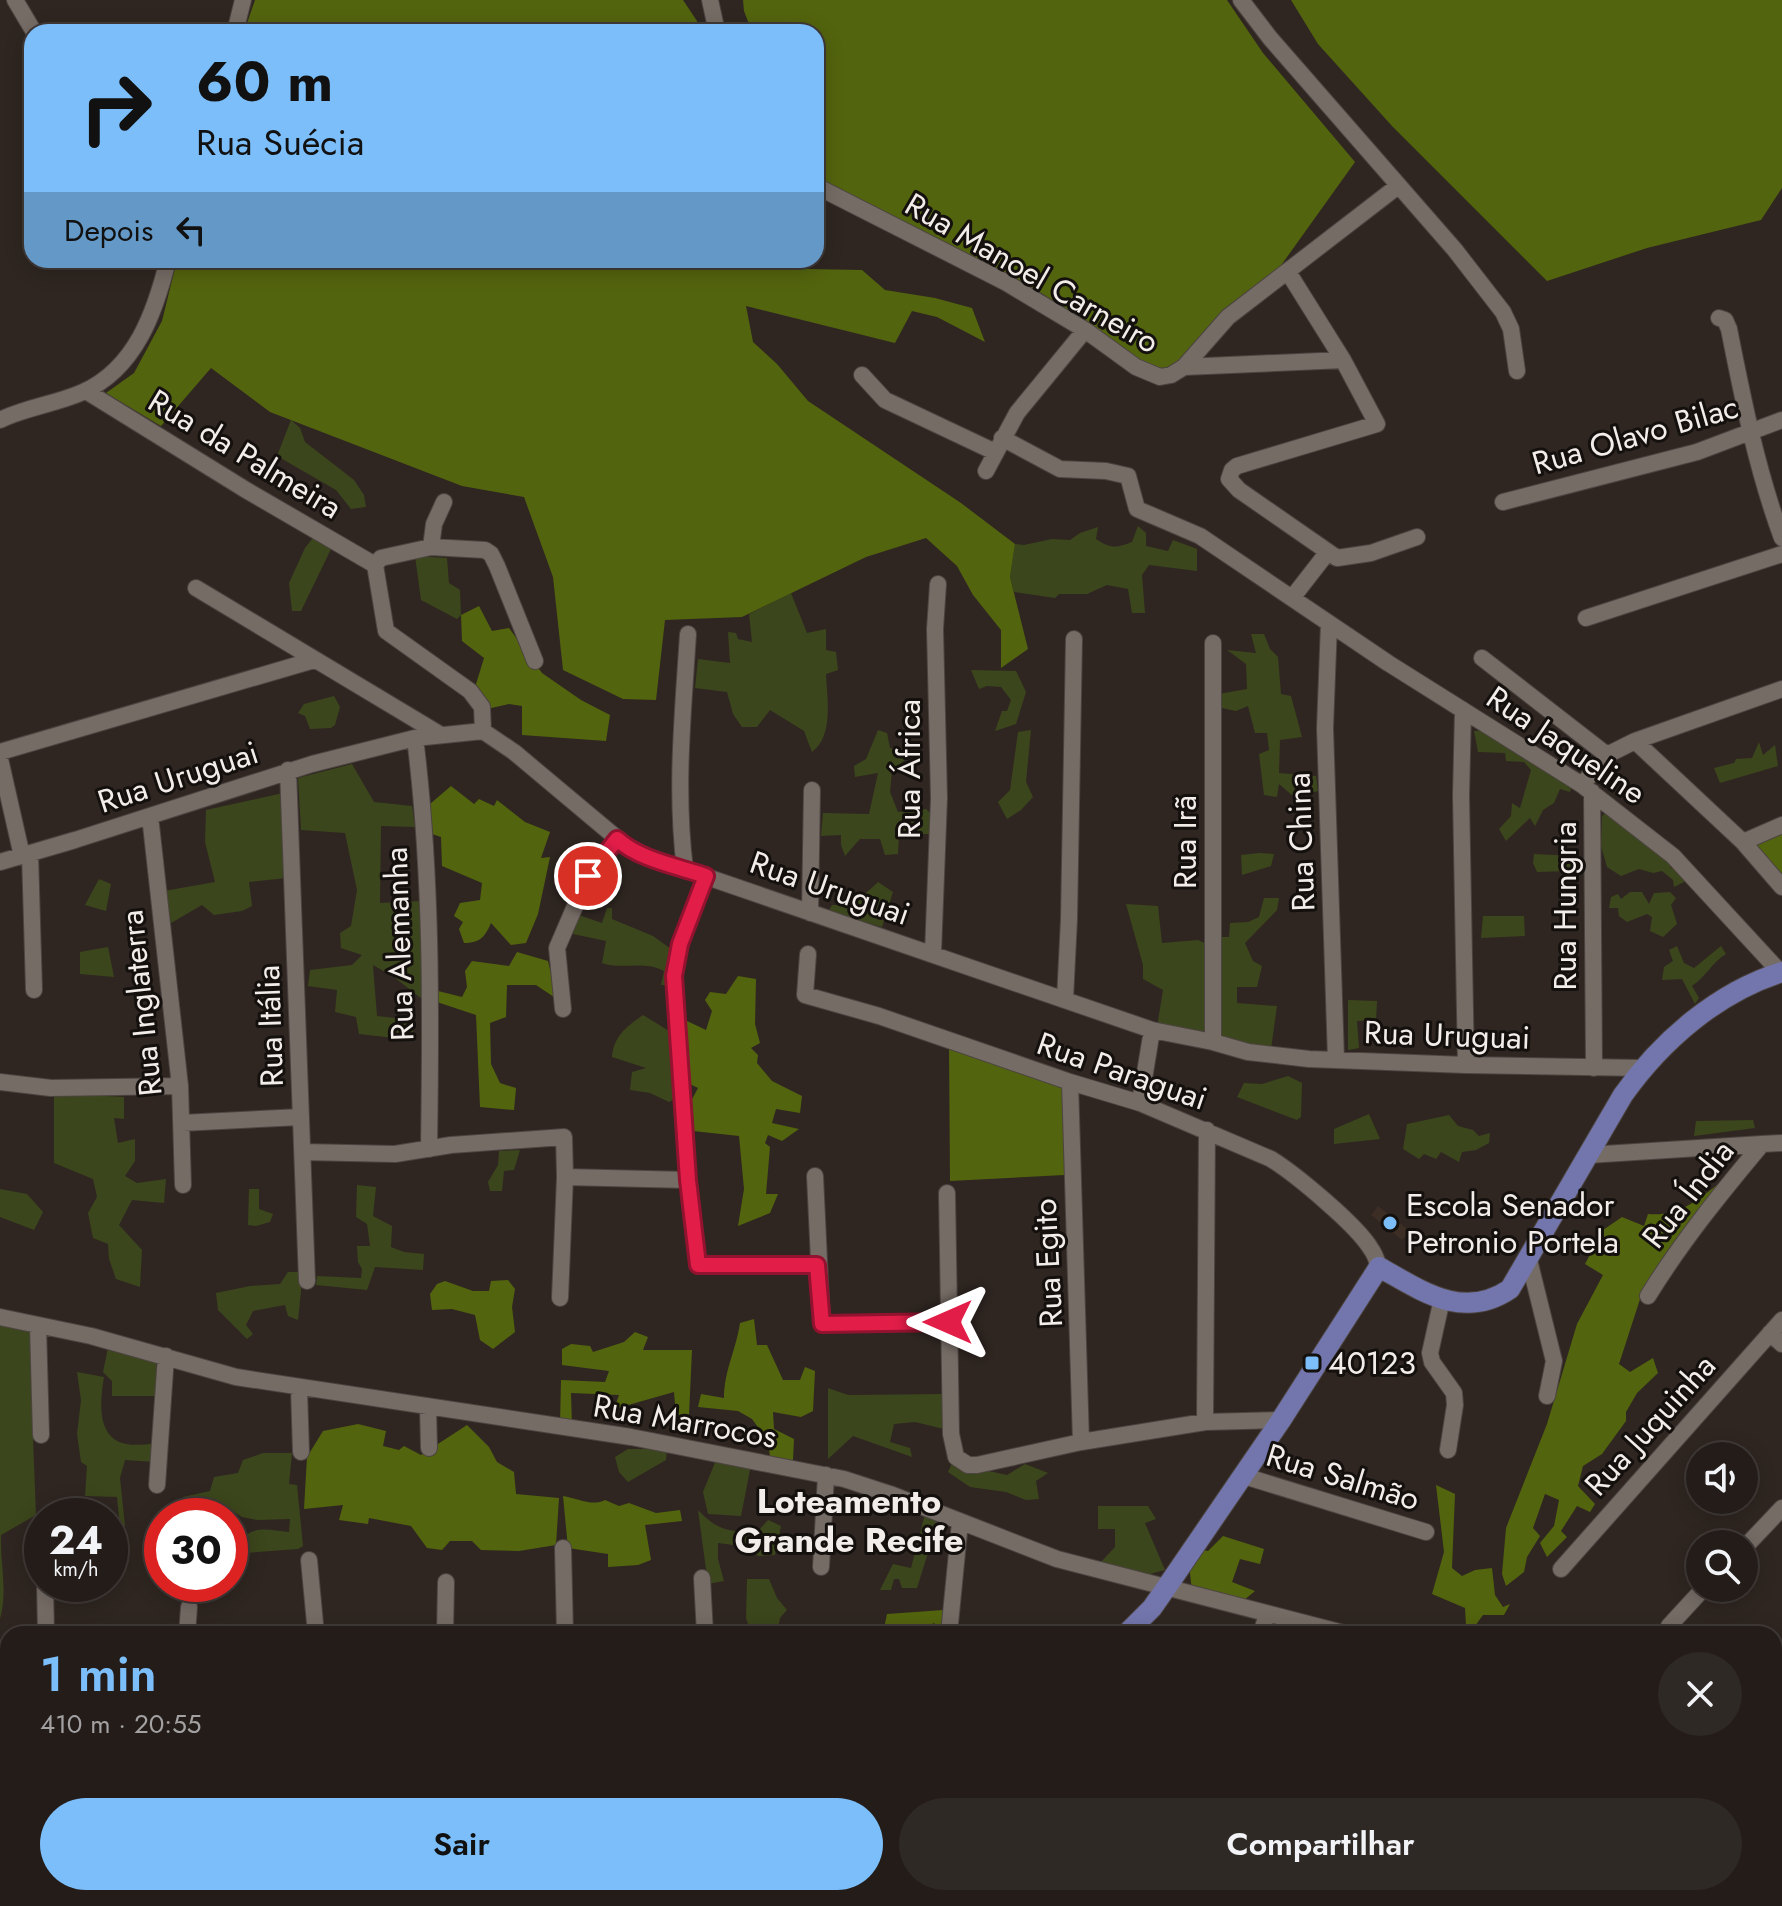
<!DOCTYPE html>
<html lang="pt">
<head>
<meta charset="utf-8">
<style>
  body { margin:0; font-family:Jost,sans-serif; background:#2f2926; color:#f1f3f6; height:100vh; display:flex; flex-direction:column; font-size:30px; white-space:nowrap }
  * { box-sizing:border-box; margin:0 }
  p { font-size:26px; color:#a3a1a2 }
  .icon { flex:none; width:44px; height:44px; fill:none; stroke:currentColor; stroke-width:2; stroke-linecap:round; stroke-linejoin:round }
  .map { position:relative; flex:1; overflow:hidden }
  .panel { position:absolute; left:0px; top:1626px; width:1782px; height:280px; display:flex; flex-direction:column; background:#231c19; border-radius:24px 24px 0 0; box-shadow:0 4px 20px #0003,0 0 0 2px #403a38 }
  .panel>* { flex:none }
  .banner { position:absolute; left:24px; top:24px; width:800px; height:244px; border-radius:24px; box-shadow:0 4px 20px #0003,0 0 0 2px #403a38; background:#7cbef9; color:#111; overflow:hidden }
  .buttons { position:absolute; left:1686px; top:1442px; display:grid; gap:16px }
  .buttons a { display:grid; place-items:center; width:72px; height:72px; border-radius:50%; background:#231c19; box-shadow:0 4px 20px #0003,0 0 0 2px #403a38; font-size:40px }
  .speed { position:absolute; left:24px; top:1498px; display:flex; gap:16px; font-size:40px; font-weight:700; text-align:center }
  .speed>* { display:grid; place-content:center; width:104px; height:104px; border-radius:50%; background:#231c19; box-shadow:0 4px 20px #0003,0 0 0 2px #403a38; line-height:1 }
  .speed small { font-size:20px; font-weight:400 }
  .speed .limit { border:12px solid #d22; background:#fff; color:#111 }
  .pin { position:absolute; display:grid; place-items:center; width:68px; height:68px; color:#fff; margin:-34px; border:4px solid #fff; border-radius:50%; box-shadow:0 2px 8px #0007 }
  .me { position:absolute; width:88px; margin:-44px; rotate:270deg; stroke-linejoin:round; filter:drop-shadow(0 0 6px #0008) }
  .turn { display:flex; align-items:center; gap:28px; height:168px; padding:0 40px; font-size:36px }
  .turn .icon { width:104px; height:104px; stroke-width:2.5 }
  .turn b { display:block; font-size:56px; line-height:68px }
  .then { display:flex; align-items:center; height:76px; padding:0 40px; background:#0003; gap:16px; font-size:30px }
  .round { display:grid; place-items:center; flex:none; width:84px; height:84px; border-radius:42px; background:#2f2926 }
  .overview { display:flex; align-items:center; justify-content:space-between; height:136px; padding:0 40px }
  h1 { font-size:48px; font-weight:600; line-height:60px; color:#7cbef9 }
  .action { display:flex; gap:16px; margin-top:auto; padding:16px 40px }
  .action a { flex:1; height:92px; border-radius:48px; background:#7cbef9; color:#111; font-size:32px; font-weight:600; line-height:92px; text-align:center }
  .action a+a { background:#2f2926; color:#f1f3f6 }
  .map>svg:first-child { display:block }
  .built { fill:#3c2d25 }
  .green { fill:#3c461c }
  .forest { fill:#53640e }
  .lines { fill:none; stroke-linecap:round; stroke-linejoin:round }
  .minor-casing { stroke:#4c4441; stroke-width:18 }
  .major-casing { stroke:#4c4441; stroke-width:22 }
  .minor { stroke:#766c66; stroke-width:16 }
  .major { stroke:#7376ad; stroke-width:20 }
  .route-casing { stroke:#92132f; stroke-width:20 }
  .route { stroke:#e11d48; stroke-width:14 }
  .poi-dot { fill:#7cbef9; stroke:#14100e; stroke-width:3 }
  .labels { text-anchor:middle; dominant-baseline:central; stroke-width:6; stroke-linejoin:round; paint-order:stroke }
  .street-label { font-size:32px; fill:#f3edea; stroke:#14100e }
  .poi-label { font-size:32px; fill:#f3edea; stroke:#14100e; text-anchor:start }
  .neighbourhood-label { font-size:34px; font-weight:bold; fill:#f3edea; stroke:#14100e }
</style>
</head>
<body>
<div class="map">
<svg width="1782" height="1906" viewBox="0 0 1782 1906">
  <rect width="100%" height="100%" fill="#2f2621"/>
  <!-- built -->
  <path class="built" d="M1378,1206L1410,1231L1402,1240L1371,1215Z"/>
  <!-- green -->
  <path class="green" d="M291,420L300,428L305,442L354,480L364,495L366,507L351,509L336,490L277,456Z
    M1138,526L1146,533V546L1168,551L1173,540L1197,549V571L1149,565L1142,575L1145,613H1132L1128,589L1107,585L1087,594H1059L1055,598L1014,592L1010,577L1015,544L1024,545L1052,539L1070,540L1080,533L1098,527L1096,539C1111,549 1116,548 1132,542Z
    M316,534L332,547L301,611H292L289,583L305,548Z
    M415,556L447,558L449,583L460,590L461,615L457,619L421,600Z
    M791,593L807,633L826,629V650L836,652L838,670L826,674C827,698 834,736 812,752L804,731L770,710L757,727H742L733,714L727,692L695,688L698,659L730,663L728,632L736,633L738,639L752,642L749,614Z
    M1251,634H1264L1270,649L1278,657L1281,694L1291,696L1302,737L1280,740L1279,773L1316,776L1318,791L1294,797L1279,784L1277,797L1264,795L1259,754L1269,750L1267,733H1255L1248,706L1236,711L1217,707L1213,695L1247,689L1246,664L1227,650L1256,653Z
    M971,670L1016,671L1026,692L1016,724L995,731L1002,711H1007L1011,700L1001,687L987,686L979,689Z
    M334,696L340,707L335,725L331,728L310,729L305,716L298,713L304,704Z
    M878,730L887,733L890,748L910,749L909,756L892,771L890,792L898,812L926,809L934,817L931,834H899L898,854L885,855L880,839H860L845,856L841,845V835L821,836L823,813L869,814L878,773L855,777L854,766L866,759Z
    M1031,730L1026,782L1033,797L1021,810L1007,819L998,802L1010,790L1018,732Z
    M1494,730L1573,781L1570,792L1560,789L1554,803L1543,810L1535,826L1530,818L1506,841L1499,829L1511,816L1512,803L1520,808L1531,770L1524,762L1506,761L1505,753L1478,752L1474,731Z
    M1759,742L1763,755L1775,745L1778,766L1720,783L1714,768L1734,763L1736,759L1752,758Z
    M352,764L374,802L412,806L415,827L381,826L380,903L420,901L427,1003L394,977L373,965L377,1016L414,1020L412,1040L359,1034L356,1017L335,1012L337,990L308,986L310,970L352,965L362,955L341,948L340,933L351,926L357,890L345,833L301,830L298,778Z
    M283,793L286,878L249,882L252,906L242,911L214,915L202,905L171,923L164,891L215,882L205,842L206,810Z
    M1613,807L1666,850L1671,868L1684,873L1688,880L1674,887L1673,880L1662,871L1653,873L1639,869L1621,876L1607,867L1601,846L1602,816Z
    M1259,853L1274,854L1271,866L1242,875L1241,855Z
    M1534,854L1574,856L1569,871L1537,872L1533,863Z
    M99,879L111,884L106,911L85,905Z
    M878,882L893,892L882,927L828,912L832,905C851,906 865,895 878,882Z
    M1630,892H1642L1649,904L1654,893L1670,892L1676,898L1671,905L1677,924L1663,937L1650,931L1652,917L1647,914L1627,922L1619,916L1618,908H1609L1611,897L1618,894L1621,899Z
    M1264,898H1279L1277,910L1245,943L1253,961L1262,966L1257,987H1237V1003L1277,1006L1271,1049L1218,1039V937H1229L1230,923L1248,922L1259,917Z
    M1126,904L1158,906L1162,943L1198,940L1209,945L1206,1035L1157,1027L1163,990L1143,979V965Z
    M607,908H612V919L653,936L678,954L670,985H661L664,971C645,960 622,970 602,963L606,941L573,934L579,915L602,923Z
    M1483,916H1524L1525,936L1481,938Z
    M1677,946L1684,963L1694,968L1721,946L1726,954C1711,963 1707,976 1692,986L1699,998L1695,1004L1682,979L1662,980L1664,967L1673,961L1669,950Z
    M108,947L114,977L80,974V952Z
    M1348,1000L1377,1001L1376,1020L1357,1021L1359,1048L1348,1050Z
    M643,1015L674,1034L677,1098L669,1102L650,1093L630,1090L632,1072L646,1068L612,1057C614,1036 626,1027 643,1015Z
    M1288,1076L1302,1083L1301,1117L1297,1120L1237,1097L1244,1083L1262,1084Z
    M54,1093L124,1097V1119L114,1118L118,1143L135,1139V1161L125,1176L137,1183L166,1179L164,1203L132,1200L119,1225L142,1250L140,1287L116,1279L109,1259L108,1244L93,1238L88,1213L97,1197L93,1179L54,1163Z
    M1369,1114L1380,1139L1334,1144V1129Z
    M1449,1115L1458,1126L1473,1130L1479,1136L1490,1133L1489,1143L1476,1150L1462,1152L1459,1162L1441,1152L1436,1159L1424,1154L1419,1159L1403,1149L1407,1124Z
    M1753,1120L1755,1128L1694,1136L1696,1121Z
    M520,1150L514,1170L504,1171L502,1191H490L488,1182L498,1165L499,1151Z
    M357,1185L376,1187L373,1216L392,1226L391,1247L404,1252L424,1254L423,1270L375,1267L367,1290L316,1285L317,1276L361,1278L362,1269L358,1262L357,1246H370L367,1224L356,1217Z
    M0,1189L27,1194L43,1212L34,1230L0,1217Z
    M249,1189H259V1209L273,1214L270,1222L256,1226L248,1225Z
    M288,1272H303L298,1320L288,1316L285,1305L253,1311L246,1325L253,1334L247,1339L218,1310L216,1293L250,1286L280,1284Z
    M0,1322L37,1328L33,1438L36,1515L1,1535C0,1565 8,1590 0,1619Z
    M108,1348L141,1355L156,1363L157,1396H112V1381L103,1372Z
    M77,1372L104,1377C100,1401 96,1438 126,1444C136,1446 149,1444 159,1443L154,1462L125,1460L120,1478L125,1526L120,1527L117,1497L85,1496L87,1466L81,1462L77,1434L81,1400Z
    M828,1388L848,1395L946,1394L948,1430L915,1422L894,1424L890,1442L910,1448L912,1457L853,1436L828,1459Z
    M628,1449H667L666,1460L628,1482L619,1472L615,1457Z
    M263,1453H292L289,1484L297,1485L303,1546L298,1549L245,1553L241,1540C254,1524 271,1531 289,1532L290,1519L257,1520L242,1517L231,1510L185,1515L183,1497L210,1491L214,1477L238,1473L243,1460Z
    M716,1460L751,1465L741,1516L708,1514L703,1492Z
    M952,1463L1007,1475L1025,1464L1048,1473L1036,1481L1039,1499L1026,1500L1006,1492L970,1487L948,1472Z
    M1098,1506H1148L1156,1519L1145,1523L1165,1570L1146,1575L1101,1562L1115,1547V1529H1098Z
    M698,1510C718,1531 730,1533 759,1530L768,1520L781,1526L775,1555L758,1556L749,1547L718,1543V1559L724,1581L708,1584Z
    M925,1514L938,1521L917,1588H902L899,1579H894L891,1590H880L893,1564L911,1568Z
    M747,1579H769L777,1598L787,1610L780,1618L777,1634H751L746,1618Z"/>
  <!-- forest -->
  <path class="forest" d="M255,0H683L697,21V32H244Z
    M743,0H1227L1263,53L1355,162L1272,278L1160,377L1043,294L816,180V32H752L744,11Z
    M1291,0H1782V188L1761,220L1647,248L1547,281L1392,126L1318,44Z
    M177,260H788L807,269L862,270L885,290L935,298L972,308L985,342L937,317L912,311L895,343L746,306L753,342L777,364L808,401L961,503L1015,544L1010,577L1028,649L1001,668V630L973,595L957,566L926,538L866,557L742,617L665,620L656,700L623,699L563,670L553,577L524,497L462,486L270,412L211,368L161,426L106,393L134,373L162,321Z
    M479,606L492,631L509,628L542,673L581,700L610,715L606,741L522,735V706L509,704L487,709L476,684L484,658L462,641L461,615Z
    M451,786L474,804L479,799L494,806L497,800L525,822L550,832L541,858L550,857L538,914L526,943L511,945L491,923C485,937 480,943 464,943L459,929L463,922L454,916L460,903L480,900L482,883L442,866L441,837L429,833L430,804Z
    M1782,831V884L1751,840Z
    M517,952L548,961L557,999L536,985H507L506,1017L490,1023L491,1064L500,1083L516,1088L514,1110L480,1107L476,1015L437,1002L438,991L462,997L467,987L465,971L472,961L509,966Z
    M738,976L756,979L755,1024L760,1043L751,1048L758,1055L757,1063L772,1081L802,1096L800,1113L776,1109L772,1123L799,1129L782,1141L768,1135L765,1143L770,1147L766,1194H778L770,1213L738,1226L744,1189L739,1136L684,1130L689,1105L698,1088L684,1081L680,1027L685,1020L706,1030L712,1011L705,1000L710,992L726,994Z
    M949,1044L1066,1086L1064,1175L950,1181Z
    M1722,1181L1643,1290L1619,1364L1630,1372L1653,1358L1658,1373L1637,1393L1626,1412V1421L1602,1454L1583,1466L1578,1486L1595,1504L1590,1512L1577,1506L1561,1531L1567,1537L1547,1557L1540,1543L1554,1526L1559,1500L1545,1494L1533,1528L1540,1536L1527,1557L1524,1572L1506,1586L1502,1574L1506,1528L1547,1424L1577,1324L1603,1275L1585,1264L1603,1230L1622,1217L1644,1226L1648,1214C1679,1217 1699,1199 1722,1181Z
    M508,1280L515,1289L512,1307L515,1332L493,1349L480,1340L475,1315L452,1309L432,1310L430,1294L437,1284L445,1281L473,1291H489L491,1281Z
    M754,1319L757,1345H767L783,1380H800L805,1367L815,1371L813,1411L801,1417L773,1412L774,1429L794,1439L793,1460L770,1457L768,1441L752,1419L738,1411L698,1407L701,1394L724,1398C724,1371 736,1350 740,1323Z
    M635,1332L648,1337L643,1350H692L689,1415L676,1416L674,1392L614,1409L619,1395L571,1393L572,1425L560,1424L561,1380L605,1382L609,1371L562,1365V1349L571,1344L590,1346L593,1352L624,1342Z
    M358,1424L386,1431L383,1446L399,1450L404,1446L421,1455L467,1425L489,1447L497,1462L514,1472L516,1494L559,1498L556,1545L519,1551L481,1550L472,1541H450L442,1550L427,1548L411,1526L369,1518L368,1524L339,1520L343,1505L304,1509L307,1457L323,1431Z
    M1436,1485L1455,1494L1452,1568L1462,1576L1475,1570L1492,1568L1495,1595L1503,1607L1510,1604L1504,1615H1483L1470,1633L1466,1626L1465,1608L1432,1594L1444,1552Z
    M563,1496C577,1498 592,1507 605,1500L619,1506L629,1503L656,1513L680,1510L682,1521L645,1525L651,1560L638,1565L608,1567V1554L568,1548Z
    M1223,1536L1264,1549L1260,1564L1240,1559L1232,1582L1255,1591L1243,1601L1192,1592L1189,1564L1203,1550L1208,1551Z
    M943,1610L946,1629L933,1623L931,1634H876L883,1633L887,1614Z
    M435,1898H525L526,1900L537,1902L539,1906H435Z"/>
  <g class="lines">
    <defs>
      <path id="minor" d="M15,0L34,32
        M710,0L717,32
        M1241,0L1270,38L1455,250L1503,312L1511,329L1517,371
        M235,32L243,0
        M816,186L1005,282L1085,330L1136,367L1160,377L1171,375L1184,367L1228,317L1398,186
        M1288,272L1343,360L1377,424L1237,466L1232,470L1229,479L1239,490L1337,558L1371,553L1417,537
        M1719,318L1725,320L1729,329C1743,400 1757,470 1782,538
        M1184,367L1343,360
        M862,375L885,400L995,452
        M86,391L246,490L375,565
        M0,420C27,407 56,404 83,392C136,368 155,312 168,260
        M1002,438L1060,469L1106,471L1128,476L1137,509L1200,536L1388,663L1582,785L1673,856L1780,972
        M986,471L1017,413L1085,330
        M1503,502L1697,452L1782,420
        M431,547L434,524L444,502
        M196,588L441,735
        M1292,598L1327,553
        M1586,618L1782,554
        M1329,623L1325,728L1336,1059
        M1213,643V1042
        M1482,658L1607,755
        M1463,710L1461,796L1466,1065
        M483,731L482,707L470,691L386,631L375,565L381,558L431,547L485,550L491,554L497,566L535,661
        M415,738C432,874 431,1012 429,1149
        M1635,741L1743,842L1782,887
        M0,752L314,660
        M0,759L22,856
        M288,770L307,1281
        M1582,785L1607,755L1635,741L1782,689
        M1592,792L1594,1068
        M150,816L180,1086L183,1185
        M1743,842L1782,825
        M30,854L34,990
        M0,862L75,840L312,764L415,738L483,731L514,752L625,845L646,856L1152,1030L1213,1042L1248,1052L1309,1059L1466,1065L1642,1068
        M685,869C675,790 683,713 688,634
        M706,876L680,944L674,976L688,1180L698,1265H817
        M810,913L812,790
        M933,953L939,798L935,629L938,584
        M808,954L805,995L879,1016L1070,1082L1140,1103L1271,1159C1295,1174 1357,1225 1371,1249C1375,1254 1377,1261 1379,1267
        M1065,999L1069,919L1074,639
        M563,1009L557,948L588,876L617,839
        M0,1082L51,1088L180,1086
        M1070,1082L1081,1442
        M1140,1103L1152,1030
        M181,1123L301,1117
        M303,1152L395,1154L451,1145L564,1137L565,1177L560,1298
        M1588,1155L1762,1144
        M815,1176L822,1324L948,1322
        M565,1177L688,1180
        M947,1193L951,1434L956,1457L968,1465H977L1081,1442L1205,1422L1281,1420
        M1529,1260L1554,1361L1547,1396
        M1648,1296C1682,1241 1721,1193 1762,1144L1782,1143
        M1442,1299L1430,1353L1432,1362L1454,1393L1455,1405L1448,1450
        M0,1317L91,1336L236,1377L631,1437L844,1479L890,1494L1057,1559L1347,1634
        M38,1326L41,1435
        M1770,1333L1782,1344
        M299,1389L301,1452
        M428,1408L429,1448
        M1205,1422L1207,1130
        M1244,1476L1426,1532
        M157,1485L166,1356
        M563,1548L565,1634
        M1744,1548L1782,1508
        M309,1560L316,1634
        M821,1567L826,1475
        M1561,1569L1782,1320
        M702,1578L705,1634
        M45,1584L46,1634
        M1669,1626L1704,1588
        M187,1634L189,1607
        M445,1634L446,1582
        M949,1634L960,1522
        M1261,1634L1267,1614
        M1774,1712L1782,1703
        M0,1837L8,1836
        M362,1898L393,1906
        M583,1898L598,1906
        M1644,1898L1650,1906
        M831,1906V1898
        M915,1906L920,1898
        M1044,1906L1046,1898
        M1180,1906L1183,1898
        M1316,1906L1318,1898
        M1446,1906L1448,1898
        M1583,1906L1585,1898"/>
      <path id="major" d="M1126,1634L1152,1608L1166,1588L1281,1420L1379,1267C1422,1291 1463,1321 1510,1289L1623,1095C1662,1040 1718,992 1782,972
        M0,1683L8,1687"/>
    </defs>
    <!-- minor casing -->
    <use href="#minor" class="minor-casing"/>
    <!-- major casing -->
    <use href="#major" class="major-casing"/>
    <!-- minor -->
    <use href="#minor" class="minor"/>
    <!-- major -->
    <use href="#major" class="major"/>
  </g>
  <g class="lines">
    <defs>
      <path id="route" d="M588,876L617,839C640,860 677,866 706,876L680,944L674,976L688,1180L698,1265H817L822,1324L948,1322"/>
    </defs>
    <!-- route casing -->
    <use href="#route" class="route-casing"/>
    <!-- route -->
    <use href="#route" class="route"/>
  </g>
  <!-- markers -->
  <g class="poi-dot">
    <circle cx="1390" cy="1223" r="8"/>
    <rect x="1304" y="1355" width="16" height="16" rx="4"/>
  </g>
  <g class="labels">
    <!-- street labels -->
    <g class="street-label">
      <text transform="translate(1032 273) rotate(30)">Rua Manoel Carneiro</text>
      <text transform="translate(1635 435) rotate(-16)">Rua Olavo Bilac</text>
      <text transform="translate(245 454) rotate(31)">Rua da Palmeira</text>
      <text transform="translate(1566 745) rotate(34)">Rua Jaqueline</text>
      <text transform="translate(909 769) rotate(-90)">Rua África</text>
      <text transform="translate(178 777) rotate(-18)">Rua Uruguai</text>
      <text transform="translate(1185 842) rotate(-90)">Rua Irã</text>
      <text transform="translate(1301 842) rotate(-92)">Rua China</text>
      <text transform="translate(830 888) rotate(19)">Rua Uruguai</text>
      <text transform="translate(1565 906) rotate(-90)">Rua Hungria</text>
      <text transform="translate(399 944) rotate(-92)">Rua Alemanha</text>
      <text transform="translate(141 1003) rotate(-96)">Rua Inglaterra</text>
      <text transform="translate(270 1026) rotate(-92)">Rua Itália</text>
      <text transform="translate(1447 1035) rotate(2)">Rua Uruguai</text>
      <text transform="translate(1122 1071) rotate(19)">Rua Paraguai</text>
      <text transform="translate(1688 1194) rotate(-52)">Rua Índia</text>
      <text transform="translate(1048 1263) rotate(-93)">Rua Egito</text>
      <text transform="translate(685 1421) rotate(10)">Rua Marrocos</text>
      <text transform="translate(1650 1425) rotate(-48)">Rua Juquinha</text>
      <text transform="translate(1343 1477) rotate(17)">Rua Salmão</text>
    </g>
    <!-- poi labels -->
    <g class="poi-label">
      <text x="1406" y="1205">Escola Senador<tspan x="1406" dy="37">Petronio Portela</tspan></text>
      <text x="1328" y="1363">40123</text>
    </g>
    <!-- neighbourhood labels -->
    <g class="neighbourhood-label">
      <text x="849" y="1501">Loteamento<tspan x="849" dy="39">Grande Recife</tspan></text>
    </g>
  </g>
</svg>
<div class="buttons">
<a><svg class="icon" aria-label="sound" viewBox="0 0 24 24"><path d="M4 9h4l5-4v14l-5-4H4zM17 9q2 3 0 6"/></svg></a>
<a><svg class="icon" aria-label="search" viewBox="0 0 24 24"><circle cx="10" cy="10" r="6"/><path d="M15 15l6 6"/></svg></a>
</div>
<div class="speed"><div>24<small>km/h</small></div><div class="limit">30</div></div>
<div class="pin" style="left:588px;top:876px;background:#d93025"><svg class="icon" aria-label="arrive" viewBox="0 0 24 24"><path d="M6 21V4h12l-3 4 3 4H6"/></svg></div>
<svg class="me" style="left:948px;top:1322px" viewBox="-20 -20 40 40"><path d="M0-17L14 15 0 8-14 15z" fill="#e11d48" stroke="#fff" stroke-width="4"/></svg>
<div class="banner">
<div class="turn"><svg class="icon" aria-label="right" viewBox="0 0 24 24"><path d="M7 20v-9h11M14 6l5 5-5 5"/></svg><div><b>60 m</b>Rua Suécia</div></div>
<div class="then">Depois<svg class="icon" aria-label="left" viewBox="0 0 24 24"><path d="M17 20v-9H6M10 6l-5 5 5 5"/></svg></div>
</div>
<section class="panel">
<div class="overview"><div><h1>1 min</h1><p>410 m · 20:55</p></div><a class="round"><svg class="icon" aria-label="close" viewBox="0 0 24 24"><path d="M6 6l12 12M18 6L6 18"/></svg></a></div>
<div class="action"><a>Sair</a><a>Compartilhar</a></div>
</section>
</div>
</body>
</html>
